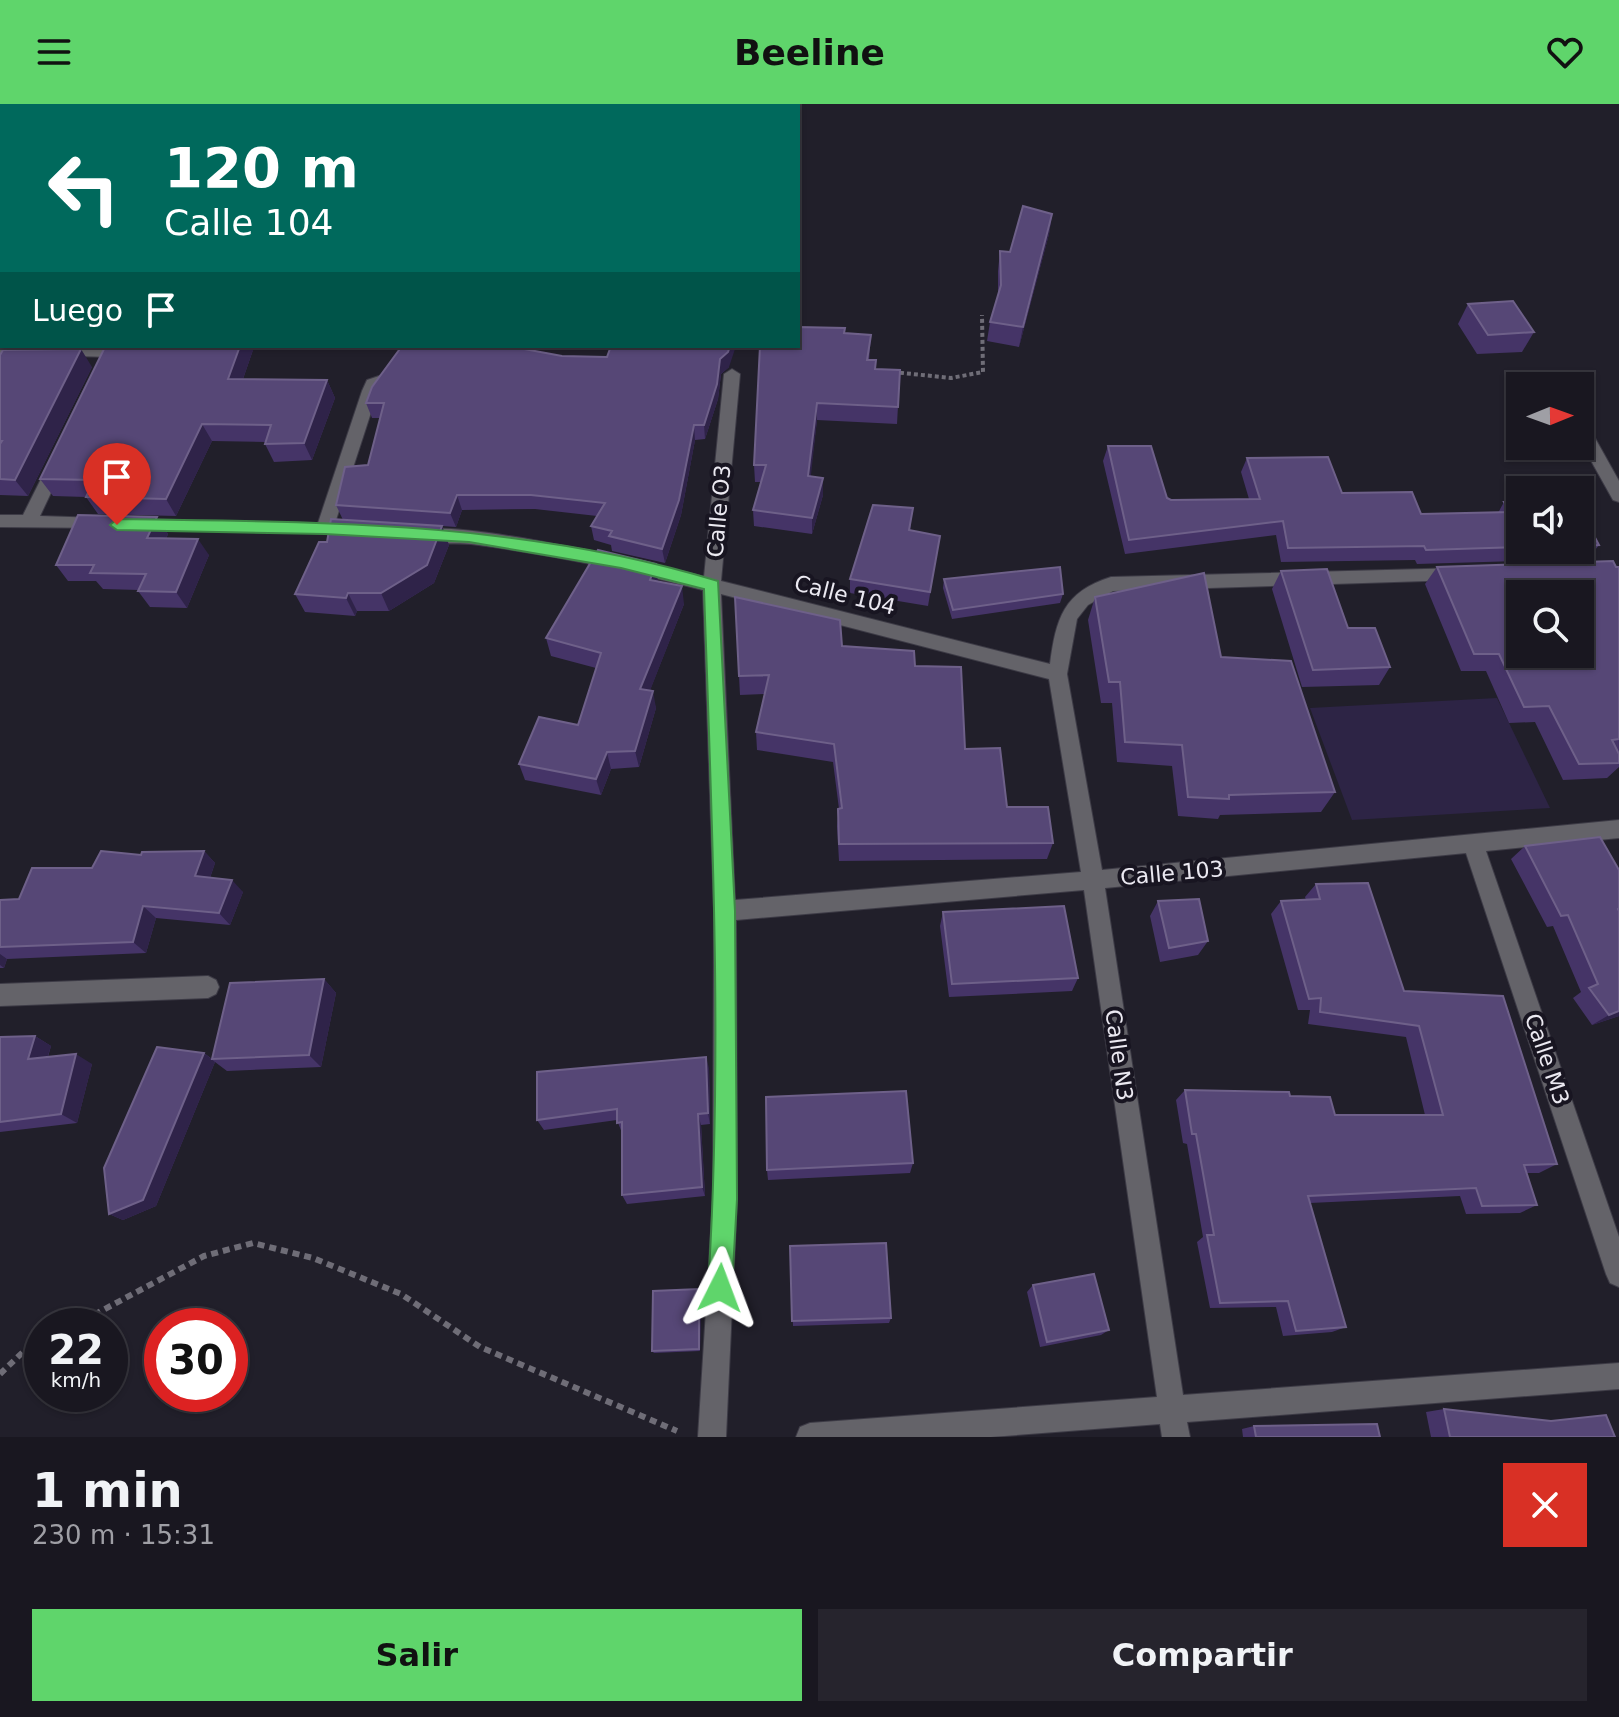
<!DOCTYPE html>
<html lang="es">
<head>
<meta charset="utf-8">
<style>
  body { margin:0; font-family:"DejaVu Sans",sans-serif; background:#26242d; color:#f1f3f6; height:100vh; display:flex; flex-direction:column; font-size:30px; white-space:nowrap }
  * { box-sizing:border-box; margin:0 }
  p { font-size:26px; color:#9f9fa5 }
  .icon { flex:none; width:44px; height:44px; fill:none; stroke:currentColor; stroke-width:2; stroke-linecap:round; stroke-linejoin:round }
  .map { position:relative; height:1333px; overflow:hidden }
  .drawer { display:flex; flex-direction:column; background:#191720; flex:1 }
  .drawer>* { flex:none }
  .guide { position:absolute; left:0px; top:0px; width:800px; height:244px; box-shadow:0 2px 6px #0004,0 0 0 2px #37363e; background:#00695c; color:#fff; overflow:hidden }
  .needle { width:52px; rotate:89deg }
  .tools { position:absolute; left:1506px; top:268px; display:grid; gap:16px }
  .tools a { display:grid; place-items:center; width:88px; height:88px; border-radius:0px; background:#191720; box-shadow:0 2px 6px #0004,0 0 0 2px #37363e; font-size:40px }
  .speed { position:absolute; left:24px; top:1204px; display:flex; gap:16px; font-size:40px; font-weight:700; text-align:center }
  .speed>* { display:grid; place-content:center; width:104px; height:104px; border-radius:50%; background:#191720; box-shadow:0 2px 6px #0004,0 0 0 2px #37363e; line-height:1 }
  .speed small { font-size:20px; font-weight:400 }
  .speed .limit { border:12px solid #d22; background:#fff; color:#111 }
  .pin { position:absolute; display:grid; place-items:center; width:68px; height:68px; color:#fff; margin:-82px -34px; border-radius:50% 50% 50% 0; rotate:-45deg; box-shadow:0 0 8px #0007 }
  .pin .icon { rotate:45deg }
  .me { position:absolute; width:88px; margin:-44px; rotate:3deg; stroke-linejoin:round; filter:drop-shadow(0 0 6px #0008) }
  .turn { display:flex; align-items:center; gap:28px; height:168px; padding:0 32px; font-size:36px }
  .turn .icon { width:104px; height:104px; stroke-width:2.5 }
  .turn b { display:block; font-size:56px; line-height:68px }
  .then { display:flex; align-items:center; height:76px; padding:0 32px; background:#0003; gap:16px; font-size:30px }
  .round { display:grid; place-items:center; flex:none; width:84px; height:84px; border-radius:0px; background:#26242d }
  .summary { display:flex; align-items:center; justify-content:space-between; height:136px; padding:0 32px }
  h1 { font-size:48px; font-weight:600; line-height:60px }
  .action { display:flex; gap:16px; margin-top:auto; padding:16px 32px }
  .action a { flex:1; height:92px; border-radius:0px; background:#5fd56b; color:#111; font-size:32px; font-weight:600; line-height:92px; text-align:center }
  .action a+a { background:#26242d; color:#f1f3f6 }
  header { display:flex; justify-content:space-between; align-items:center; height:104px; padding:0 32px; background:#5fd56b; color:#111; font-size:36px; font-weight:600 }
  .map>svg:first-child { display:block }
  .green { fill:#2d2445 }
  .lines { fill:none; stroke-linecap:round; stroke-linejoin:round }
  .street-casing { stroke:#3d3b46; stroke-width:2 }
  .path-far1 { stroke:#6f6d77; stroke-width:4; stroke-dasharray:4 3; stroke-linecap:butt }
  .path { stroke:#6f6d77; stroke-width:6; stroke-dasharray:7 5; stroke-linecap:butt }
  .street { fill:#646369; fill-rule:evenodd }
  .wall { fill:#453467 }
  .shaded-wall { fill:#2f2349 }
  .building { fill:#564776; stroke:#6e6089; stroke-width:2; fill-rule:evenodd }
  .route { fill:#5fd56b; stroke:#3e8a46; stroke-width:2 }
  .labels { text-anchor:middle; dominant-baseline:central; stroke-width:8; stroke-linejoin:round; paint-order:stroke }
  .street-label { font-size:22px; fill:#ebe9f1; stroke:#181521 }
</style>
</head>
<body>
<header><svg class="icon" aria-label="menu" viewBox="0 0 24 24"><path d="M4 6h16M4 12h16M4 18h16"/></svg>Beeline<svg class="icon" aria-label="heart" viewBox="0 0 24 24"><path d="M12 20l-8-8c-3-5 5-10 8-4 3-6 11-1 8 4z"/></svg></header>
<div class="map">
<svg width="1619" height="1333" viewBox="0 0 1619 1333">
  <rect width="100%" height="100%" fill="#211f2a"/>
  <!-- green -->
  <path class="green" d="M1497,594L1550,704L1352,716L1310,604Z"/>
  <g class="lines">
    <defs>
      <path id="street" d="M0,240L110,243L118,248L110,253L0,250Z
        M732,265L740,270L721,477L1050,560C1056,515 1063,488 1111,473L1463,464L1466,469L1463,474L1457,476L1113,487L1088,501L1077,515L1067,570L1102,766L1619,716V734L1486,747L1619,1133V1183L1610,1179L1606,1170L1466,749L1105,784L1183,1291L1619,1259V1285L1187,1318L1190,1333H1162L1160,1320L991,1333H796L800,1323L810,1319L1157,1293L1084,786L736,816L737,1095L726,1333H698L713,1095L714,807L703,486C627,466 549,450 471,440C455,438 421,443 411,430C428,407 667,463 704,473L724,270ZM721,490L1049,575L1081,768L735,796Z
        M382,271L390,276L378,287L335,419L362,422L365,426L362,430L130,425L127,421L130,417L136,415L318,419L362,287L367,276Z
        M1557,275L1563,276L1566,282H1550L1551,276Z
        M1580,317L1586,318L1619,377V398L1613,396L1580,337Z
        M58,351L66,357L40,412L100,414L106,416L109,420L106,424L0,423V411H23L50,357Z
        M208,872L216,876L219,883L216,890L208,894L0,902V880Z"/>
    </defs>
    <!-- street casing -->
    <use href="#street" class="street-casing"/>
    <!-- path-far1 -->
    <path class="path-far1" d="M893,268L951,274L983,268L982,211"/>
    <!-- path -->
    <path class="path" d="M73,1222L204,1152L253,1139L313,1154L401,1190L480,1243L677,1327
      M0,1270L24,1247L42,1238"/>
    <!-- street -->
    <use href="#street" class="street"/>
  </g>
  <!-- wall -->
  <path class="wall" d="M1052,110L1049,130L1019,243L987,237L990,218L998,192V167L1000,147L1010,148Z
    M1468,200L1534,228L1522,248L1477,250L1458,220Z
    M845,224V229L871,231L869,256L876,265L900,266L897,320L817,316L810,372L823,374V391L812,430L754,422L753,406L762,378H755L754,361Z
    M253,246L243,275L327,276L335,294L312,356L274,358L265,340L266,338L212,337L176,412L98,410L86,393L53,392L40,375Z
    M0,251L92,263L28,392L0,391Z
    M562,252L729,263L721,270L718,295L705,335L695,336L681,411L665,459L612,447L611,441L594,436L591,422L597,412L535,405L462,406L456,423L442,422L449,441L434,479L389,507H357L355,512L305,508L295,490L343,416L336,401L368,361L380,314H372L366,299Z
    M1108,342L1171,396L1249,395L1241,368L1247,354L1342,389L1421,410L1498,409L1504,398H1520V446H1580V405L1599,441L1588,455L1417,460L1415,456L1281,458L1276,431L1125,450L1103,357Z
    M157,413L168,430L166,435L209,451L187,504L150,503L138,487L139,486L103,485L96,477H68L56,461Z
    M911,418L910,427L940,432L928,502L850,489V475Z
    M1437,463H1619V663L1607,674L1563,676L1535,618L1509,619L1486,567H1461L1425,480Z
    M1281,467L1348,524L1390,563L1379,581L1302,583L1272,485Z
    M944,475L1063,490L1060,499L952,515L943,484Z
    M658,478L684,500L650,586L656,604L639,663L611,665L601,691L525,676L519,660L578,621L596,564L551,552L546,534Z
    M1095,493L1221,553L1335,688L1321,708L1220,711L1218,715L1178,712L1172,662L1117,658L1112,599H1101L1088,516Z
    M842,542L915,562L965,645L1007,703L1053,739L1047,755L839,757L837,722L839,705L833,658L757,646L756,628L765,590L740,591L739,572Z
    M1525,742L1619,766V912L1592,921L1573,894L1581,888L1553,822L1547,823L1511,755Z
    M204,747L215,759L210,774L243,788L230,821L156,814L146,849L7,855L4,864H0V796L19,795L92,764L141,751Z
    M1316,780L1404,887L1557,1060L1539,1069H1526L1537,1101L1520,1109L1466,1110L1460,1092L1310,1099L1346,1223L1332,1228L1283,1232L1276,1203L1210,1204L1197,1138L1203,1133L1187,1040L1183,1039L1176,996L1185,986L1290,992L1335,1011H1425L1406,933L1308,920L1310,906H1298L1271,810L1281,797L1306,796L1305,793Z
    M1158,797L1208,837L1198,851L1160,858L1150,812Z
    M943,808L1078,874L1072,887L949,893L940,822Z
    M324,875L336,889L321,963L227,967L215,958L156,1102L123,1116L109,1110L204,949L212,955Z
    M35,932L51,942L48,953L92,960L77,1019L0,1028V933Z
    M709,964L710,1020L701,1021L705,1092L627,1100L622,1091V1029L617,1016L544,1026L537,1016Z
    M913,1059L910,1069L768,1076L767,1066Z
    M790,1142L891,1214L889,1219L793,1222Z
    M1033,1181L1109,1226L1101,1231L1040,1243L1027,1188Z
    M701,1188L700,1247L654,1249L652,1247Z
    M1444,1305L1615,1333H1431L1426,1308Z
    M1254,1322L1380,1333H1243L1242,1325Z"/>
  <!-- shaded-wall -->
  <path class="shaded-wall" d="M1052,110L1049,130L1019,243L1023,223Z
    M2,215V232H0V216Z
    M240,242H251L253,246L237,292L228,275Z
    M730,242H736L729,263L721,270L718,295L705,335L704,321L720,255Z
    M81,245L92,263L28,392L15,376Z
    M327,276L335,294L312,356L304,339Z
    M817,299V316L809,389L808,372Z
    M202,320L212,337L176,412L166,395Z
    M694,321L695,336L681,411L665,459L662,445Z
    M823,374V391L812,430V414Z
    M457,391L462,406L456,423L450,409Z
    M157,413L168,430L158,451L147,434Z
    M442,422L449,441L434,479L389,507L381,489Z
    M198,435L209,451L187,504L176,488Z
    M656,460L658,478L650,476Z
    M682,482L684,500L644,602L640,585Z
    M348,489L357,507L355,512L346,494Z
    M653,587L656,604L639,663L635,647Z
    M607,648L611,665L601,691L596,675Z
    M204,747L215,759L206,785L195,772Z
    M232,776L243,788L230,821L219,809Z
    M143,802L156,814L146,849L133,838Z
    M0,850L7,855L4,864L0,861Z
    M324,875L336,889L321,963L309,951Z
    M1619,907V912L1592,921L1609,911Z
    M35,932L51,942L44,964L28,955Z
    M204,949L215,958L156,1102L123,1116L109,1110Z
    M76,950L92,960L77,1019L61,1010Z
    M706,953L709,964L710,1020L708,1009Z
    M698,1010L701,1021L705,1092L702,1083Z
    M699,1185L701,1188L700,1247L699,1245Z"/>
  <!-- building -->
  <path class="building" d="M1023,102L1052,110L1023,223L990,218L1001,181L1000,147L1010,148Z
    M0,190H2V215L0,216Z
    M1513,197L1534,228L1488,231L1468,200Z
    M798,223L845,224L844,229L871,231L867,256H876L875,265L900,266L898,303L817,299L808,372L823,374L812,414L753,406L766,361H754L760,242H798Z
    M112,242H240L228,275L327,276L304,339L265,340L271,321L202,320L166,395L86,393L94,376L40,375L104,245H111Z
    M402,242H508L562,252L607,253L611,242H648L668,244L669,242H730L728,248L720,255L717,280L704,321H694L679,396L662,445L609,432L612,427L591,422L605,399L531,391H457L450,409L336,401L345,363L368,361L384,299H366L372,283Z
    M81,245L15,376L0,375V340L2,337H0V251L3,246Z
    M1108,342H1151L1167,394L1171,396L1260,395L1247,354L1328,353L1342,389L1412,388L1421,410L1510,408L1504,398H1520V443L1426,446L1424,442L1288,444L1283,417L1129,436Z
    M873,401L913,404L909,426L940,432L930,488L850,475Z
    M1580,405L1599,441L1580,442Z
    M78,411L157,413L147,434L198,435L176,488L138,487L146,470L90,469L94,461H56Z
    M331,415L442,422L427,461L381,489H348L346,494L295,490L319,438H327Z
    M598,446L656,460L650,476L682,482L640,585L653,587L635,647L607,648L596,675L519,660L539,613L578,621L601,549L546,534Z
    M1613,457L1616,463H1619V635L1612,636L1619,650V659L1579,660L1549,602L1524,603L1499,550H1474L1437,463ZM1520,490H1580V550H1520Z
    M1060,463L1063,490L953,506L944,475Z
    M1327,465L1348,524H1375L1390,563L1313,566L1281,467Z
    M1204,469L1221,553L1291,557L1335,688L1229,691V695L1188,693L1182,641L1125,638L1120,578H1109L1095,493Z
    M735,493L840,516L842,542L914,547L915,562L961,563L965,645L1000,644L1007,703H1048L1053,739L839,740L838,705L842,704L834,640L756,628L769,571L739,572Z
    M1600,733L1619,766V804L1618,805L1619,807V907L1609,911L1589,884L1598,880L1568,811L1561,812L1525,742Z
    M101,747L141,751L142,748L204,747L195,772L232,776L219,809L143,802L133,838L0,843V796L19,795L32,764H92Z
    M1368,779L1404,887L1503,892L1557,1060L1524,1061L1537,1101L1482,1102L1476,1084L1308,1092L1346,1223L1296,1227L1288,1197L1220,1199L1207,1131H1214L1196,1030H1192L1185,986L1289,988L1290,992L1330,993L1335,1011H1443L1419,922L1320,908L1321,894L1309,895L1281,797L1320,795L1316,780Z
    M1199,795L1208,837L1169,844L1158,797Z
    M1064,802L1078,874L952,880L943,808Z
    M324,875L309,951L212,955L230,879Z
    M35,932L28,955L76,950L61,1010L0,1018V933Z
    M157,943L204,949L143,1096L109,1110L104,1064Z
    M706,953L708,1009L698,1010L702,1083L622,1091V1018L617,1019V1005L537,1016V968Z
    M906,987L913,1059L767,1066L766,993Z
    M886,1139L891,1214L792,1217L790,1142Z
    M1094,1170L1109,1226L1047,1238L1033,1181Z
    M699,1185V1245L652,1247L653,1187Z
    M1444,1305L1551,1317L1606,1311L1615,1333H1450Z
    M1377,1320L1380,1333H1256L1254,1322Z"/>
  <!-- route -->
  <path class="route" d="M117,415C319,418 523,417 718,477L735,807L737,1095L732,1184L729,1193L720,1196L712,1193L708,1184C723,952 712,718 704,485L621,464L469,438L325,430L117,426L110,421Z"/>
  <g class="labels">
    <!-- street labels -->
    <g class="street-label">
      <text transform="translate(719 407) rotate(-85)">Calle O3</text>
      <text transform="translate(845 491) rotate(14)">Calle 104</text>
      <text transform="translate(1172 769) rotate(-5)">Calle 103</text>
      <text transform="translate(1119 951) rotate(82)">Calle N3</text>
      <text transform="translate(1547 955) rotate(71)">Calle M3</text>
    </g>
  </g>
</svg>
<div class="tools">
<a><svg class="needle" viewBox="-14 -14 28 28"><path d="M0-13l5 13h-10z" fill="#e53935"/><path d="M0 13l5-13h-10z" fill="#9f9fa5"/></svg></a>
<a><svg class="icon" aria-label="sound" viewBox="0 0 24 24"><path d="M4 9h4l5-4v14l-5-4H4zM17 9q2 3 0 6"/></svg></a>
<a><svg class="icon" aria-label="search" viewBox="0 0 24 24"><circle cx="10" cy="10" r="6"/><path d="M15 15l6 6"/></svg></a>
</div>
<div class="speed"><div>22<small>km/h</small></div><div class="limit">30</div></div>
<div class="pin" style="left:117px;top:421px;background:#d93025"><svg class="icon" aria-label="arrive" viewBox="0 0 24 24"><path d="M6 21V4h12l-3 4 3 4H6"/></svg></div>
<svg class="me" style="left:720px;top:1184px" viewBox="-20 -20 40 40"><path d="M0-17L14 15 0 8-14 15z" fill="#5fd56b" stroke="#fff" stroke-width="4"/></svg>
<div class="guide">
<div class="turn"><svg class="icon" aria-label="left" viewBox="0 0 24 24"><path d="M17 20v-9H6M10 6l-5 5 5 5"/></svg><div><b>120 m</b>Calle 104</div></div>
<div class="then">Luego<svg class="icon" aria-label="arrive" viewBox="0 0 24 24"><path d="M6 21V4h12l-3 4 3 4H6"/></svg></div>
</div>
</div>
<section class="drawer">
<div class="summary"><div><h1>1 min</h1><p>230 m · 15:31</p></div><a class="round" style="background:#d93025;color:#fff"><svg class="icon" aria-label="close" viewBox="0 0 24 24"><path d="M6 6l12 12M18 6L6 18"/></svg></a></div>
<div class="action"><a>Salir</a><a>Compartir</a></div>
</section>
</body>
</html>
